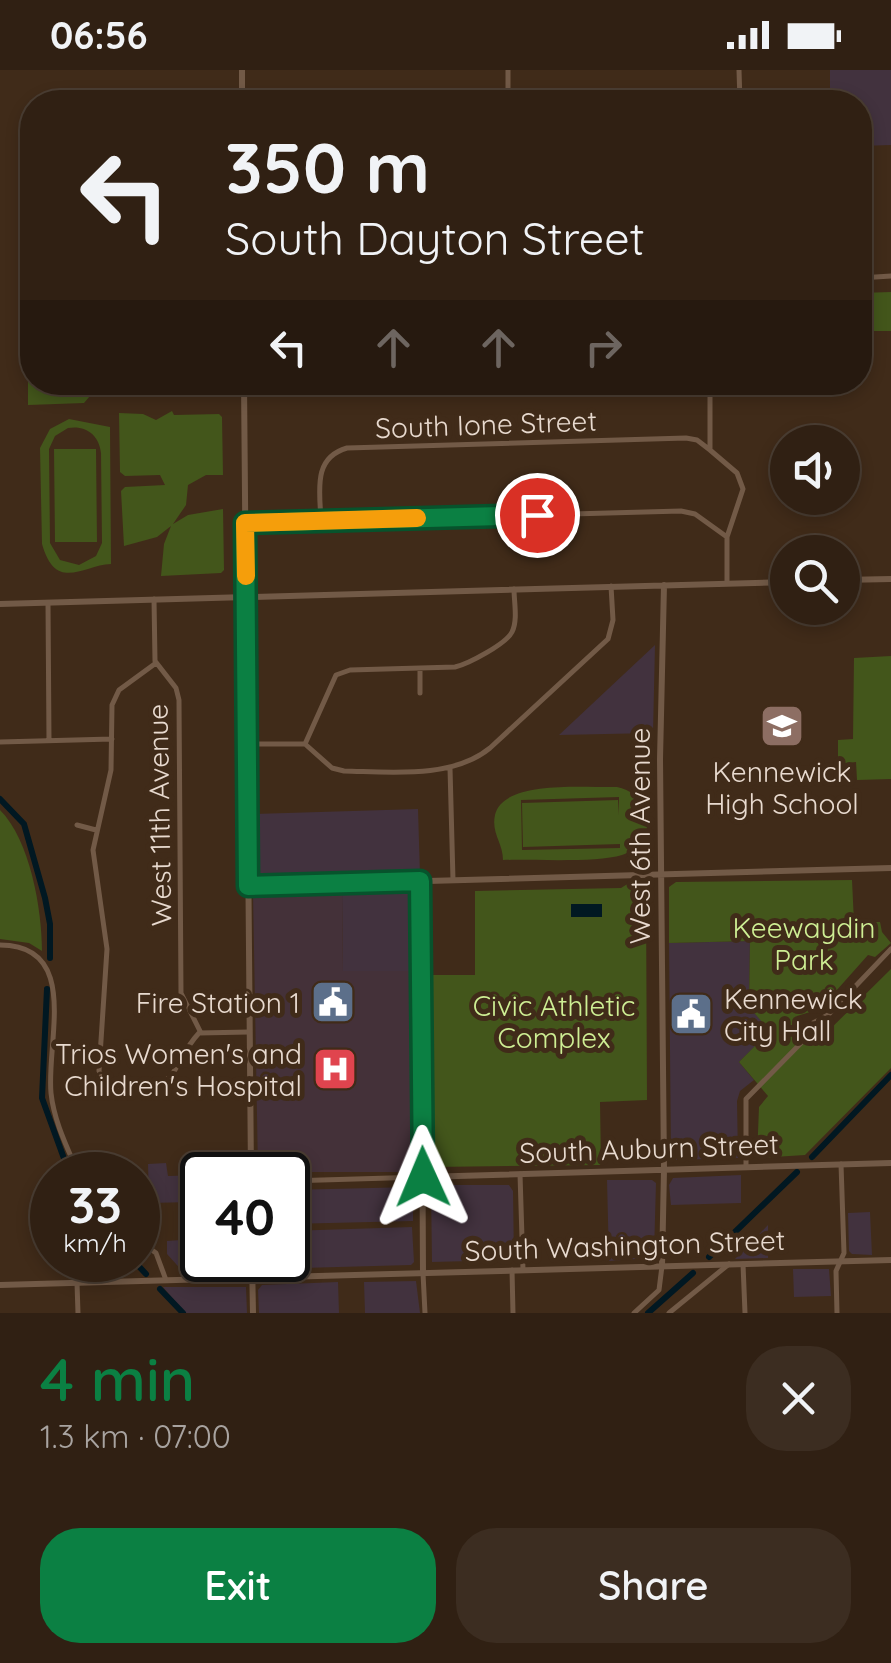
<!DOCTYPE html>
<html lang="en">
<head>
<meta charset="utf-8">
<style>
  body { margin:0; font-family:Quicksand,sans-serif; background:#3c2d21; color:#f1f3f6; height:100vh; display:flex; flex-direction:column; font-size:38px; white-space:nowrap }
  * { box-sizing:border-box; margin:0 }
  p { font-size:32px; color:#a8a3a0 }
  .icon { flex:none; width:55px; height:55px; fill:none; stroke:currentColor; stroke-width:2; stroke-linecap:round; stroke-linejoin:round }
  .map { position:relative; height:1243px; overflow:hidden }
  .sheet { display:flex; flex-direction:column; background:#302013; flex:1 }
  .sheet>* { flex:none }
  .guide { position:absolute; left:20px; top:20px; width:852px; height:305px; border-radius:40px; box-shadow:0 5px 15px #0003,0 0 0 2px #4b3e33; background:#302013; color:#f1f3f6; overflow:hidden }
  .controls { position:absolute; left:770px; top:355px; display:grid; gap:20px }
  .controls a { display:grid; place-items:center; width:90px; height:90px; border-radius:50%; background:#302013; box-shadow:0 5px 15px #0003,0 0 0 2px #4b3e33; font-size:50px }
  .speed { position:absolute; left:30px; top:1082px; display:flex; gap:20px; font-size:50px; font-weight:700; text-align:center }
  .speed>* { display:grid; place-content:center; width:130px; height:130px; border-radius:50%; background:#302013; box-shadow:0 5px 15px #0003,0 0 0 2px #4b3e33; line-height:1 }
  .speed small { font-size:25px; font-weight:400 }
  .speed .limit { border:5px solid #111; border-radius:15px; background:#fff; color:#111 }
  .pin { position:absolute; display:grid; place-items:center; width:85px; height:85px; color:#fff; margin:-42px; border:5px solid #fff; border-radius:50%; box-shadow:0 2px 10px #0007 }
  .me { position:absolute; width:110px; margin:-55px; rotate:359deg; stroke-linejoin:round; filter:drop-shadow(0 0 8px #0008) }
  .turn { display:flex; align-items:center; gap:35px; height:210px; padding:0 40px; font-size:45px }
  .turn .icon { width:130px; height:130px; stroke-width:2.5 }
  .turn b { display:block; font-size:70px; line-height:85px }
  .lanes { display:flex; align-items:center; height:95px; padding:0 40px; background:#0003; justify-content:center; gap:50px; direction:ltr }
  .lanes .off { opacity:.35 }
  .round { display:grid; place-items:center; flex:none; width:105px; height:105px; border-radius:40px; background:#3c2d21 }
  .summary { display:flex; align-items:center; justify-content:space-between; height:170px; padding:0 40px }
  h1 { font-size:60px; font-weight:600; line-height:75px; color:#0b8043 }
  .button { display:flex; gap:20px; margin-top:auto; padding:20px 40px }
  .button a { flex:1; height:115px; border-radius:40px; background:#0b8043; color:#fff; font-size:40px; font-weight:600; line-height:115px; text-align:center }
  .button a+a { background:#3c2d21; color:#f1f3f6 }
  .status { display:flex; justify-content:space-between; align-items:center; height:70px; padding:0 50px; background:#302013; direction:ltr }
  .status svg { height:28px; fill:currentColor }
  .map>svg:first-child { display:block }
  .commercial { fill:#42323e }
  .medical { fill:#443139 }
  .green { fill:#43561b; fill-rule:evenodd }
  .water { fill:#011822 }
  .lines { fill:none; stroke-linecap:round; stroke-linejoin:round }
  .canal { stroke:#011822; stroke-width:6 }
  .minor { stroke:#725a47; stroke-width:5 }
  .tertiary { stroke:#725a47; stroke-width:6 }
  .secondary { stroke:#725a47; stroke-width:6 }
  .route-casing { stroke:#07532c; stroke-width:25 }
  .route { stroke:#0b8043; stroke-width:18 }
  .slow { stroke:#f59e0b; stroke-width:18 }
  .labels { text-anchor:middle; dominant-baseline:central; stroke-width:10; stroke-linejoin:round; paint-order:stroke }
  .street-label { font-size:28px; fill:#e8dacf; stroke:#402b19 }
  .poi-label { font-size:28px; fill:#e8dacf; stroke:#402b19; text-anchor:end }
  .park-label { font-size:28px; fill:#ceef94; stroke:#402b19 }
</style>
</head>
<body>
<div class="status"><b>06:56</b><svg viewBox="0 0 49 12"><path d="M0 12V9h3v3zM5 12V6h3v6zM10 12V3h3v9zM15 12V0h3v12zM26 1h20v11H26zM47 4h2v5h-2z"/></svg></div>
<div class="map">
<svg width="891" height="1243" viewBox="0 0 891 1243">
  <rect width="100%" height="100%" fill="#402b19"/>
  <!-- commercial -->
  <path class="commercial" d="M830,0H891V75L860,76V32H830Z
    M655,575L653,663L559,665Z
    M418,739L420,805L264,808L257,804L254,744Z
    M406,820L411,826V901L343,902L342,821Z
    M750,871L749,937L771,961L739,992L754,1010L740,1021L737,1031L738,1088L676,1090L671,1086L669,873Z
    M166,1093L168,1106L202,1105V1190H245L242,1202L185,1204L167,1184V1171L195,1169L193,1132L149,1133L148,1094Z
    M741,1105V1133L671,1135L669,1115L673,1108Z
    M607,1110H652L656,1113L654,1184L648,1188L609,1191Z
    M434,1115H509L513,1121L514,1190L432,1192L431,1120Z
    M413,1117V1151L288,1154V1120Z
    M870,1142L872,1185L852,1184L849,1181L848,1143Z
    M768,1155V1188L735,1189Z
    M412,1157L414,1192L411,1195L266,1199L259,1194V1190H288V1161Z
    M829,1199L831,1226L794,1227L793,1199Z
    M416,1211L420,1243H365L364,1212Z
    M338,1212L339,1243H259L258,1220L262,1215Z
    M163,1217H246L247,1243H185Z"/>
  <!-- medical -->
  <path class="medical" d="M342,821L343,901H411L415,1097L409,1102H261L258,1100L253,824Z"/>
  <!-- green -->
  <path class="green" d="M891,222V261H860V223Z
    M32,299V312L90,313V326L84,333L28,335V308Z
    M172,341L174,345L219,344L222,347L223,405H206L188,415L186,435L173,454L188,445L223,439L224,500L221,503L161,506L164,474L171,456L157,467L124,476L121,421L125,417L165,415L160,405L125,406L120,402L119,343L143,344L156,350Z
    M69,349L110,357L111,494C83,495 56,523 42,474L40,378L50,359ZM68,358C86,355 99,365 101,383L102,473L96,486L79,495L60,490L50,473L49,379L55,366Z
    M54,379H96L97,472H55Z
    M891,586V709L857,710L856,692L838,694V670L853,669L854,588Z
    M617,717C630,720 641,727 646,741C652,759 641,779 622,785C597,793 533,789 503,790C503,773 491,763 495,745C503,709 587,718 617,717ZM619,727V745L618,730L522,733L523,777L620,774V778L522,780L521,730Z
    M0,740C30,770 42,839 42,881L29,873L0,869Z
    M852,810L854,852H880L882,862L891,873L875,887L868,885L820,939L797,946L799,965L807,974H815L891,899V998L805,1085L757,1088L759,1037L768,1026L739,992L770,961L749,937L750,871L669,873V817L676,812Z
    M645,812L650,816L646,824L647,1030L600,1032L601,1095L433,1097L430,905H475V821L621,818L629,813Z"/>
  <!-- water -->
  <path class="water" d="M571,834H602V847H571Z"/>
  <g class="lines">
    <!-- canal -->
    <path class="canal" d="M0,729L24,754L45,828L50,854V888
      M47,919L42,1028L70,1105
      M812,1087L891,1005
      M709,1187L797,1102
      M133,1190L146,1204
      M160,1219L183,1243
      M648,1243L693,1203"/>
    <!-- minor -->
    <path class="minor" d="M508,0V32
      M739,0L740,32
      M860,208L891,206
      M710,322V380L737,403L743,419L727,467V513
      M321,451C320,422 312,388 347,378L686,368L697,370L710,380
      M245,453L681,441L695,444L727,467
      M154,529L155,591L176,618L179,630L181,923L201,963
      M48,533L49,671
      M156,593L119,620L112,635L111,700L93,780L107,879L99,1001C106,1015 116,1019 131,1019C182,1018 171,993 199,963L249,962
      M420,598V623
      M0,672L112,669
      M247,674H305L332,698L344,701C391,702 452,709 490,678L608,569L613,550L611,516
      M305,674L336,605L350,600L455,597C468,594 506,574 512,562C518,550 514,532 514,519
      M450,698L453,810
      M77,755L96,760
      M0,875C81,875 46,972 51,1023C54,1052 68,1079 79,1105
      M813,953L828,945L891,879
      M746,1097V1029L802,972
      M520,1104L523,1200
      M288,1111L423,1107
      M138,1170L156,1183L166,1210
      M743,1194L745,1243
      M512,1200L513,1243
      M423,1203L425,1243
      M77,1213L78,1243
      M634,1243L659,1220L662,1196
      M669,1243L729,1194
      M837,1243L836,1201L844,1183L841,1094"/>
    <!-- tertiary -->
    <path class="tertiary" d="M842,510L891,509
      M0,534L788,512
      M421,811L423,1203
      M248,816L891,798
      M423,1107L891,1093
      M662,1196L664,1100L660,689L664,515"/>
    <!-- secondary -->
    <path class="secondary" d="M242,0V32
      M244,312L251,1105
      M252,1190L253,1243
      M0,1215L891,1190"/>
  </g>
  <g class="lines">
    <defs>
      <path id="route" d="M423,1107L420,811L248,816L245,453L537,445"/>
    </defs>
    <!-- route casing -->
    <use href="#route" class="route-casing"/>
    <!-- route -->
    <use href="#route" class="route"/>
    <!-- slow -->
    <path class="slow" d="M246,506L245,453L417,448"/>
  </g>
  <!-- icons -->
  <defs>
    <symbol id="school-square" viewBox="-11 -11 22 22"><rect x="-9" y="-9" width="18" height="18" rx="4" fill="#8d6e63" stroke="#402b19"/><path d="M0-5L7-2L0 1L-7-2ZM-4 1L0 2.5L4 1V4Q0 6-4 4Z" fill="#fff"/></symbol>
    <symbol id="civic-square" viewBox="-11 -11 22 22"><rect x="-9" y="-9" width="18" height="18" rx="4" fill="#5c6f8a" stroke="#402b19"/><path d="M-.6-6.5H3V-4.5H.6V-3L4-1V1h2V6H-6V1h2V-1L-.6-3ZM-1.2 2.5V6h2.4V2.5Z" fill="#fff"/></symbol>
    <symbol id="hospital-square" viewBox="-11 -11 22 22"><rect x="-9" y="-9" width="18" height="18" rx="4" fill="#e0444e" stroke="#402b19"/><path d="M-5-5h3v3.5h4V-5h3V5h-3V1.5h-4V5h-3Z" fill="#fff"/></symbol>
  </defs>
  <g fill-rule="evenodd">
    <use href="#school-square" x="757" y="631" width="50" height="50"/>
    <use href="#civic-square" x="308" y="907" width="50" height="50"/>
    <use href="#civic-square" x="666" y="919" width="50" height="50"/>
    <use href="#hospital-square" x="310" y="974" width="50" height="50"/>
  </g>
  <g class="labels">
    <!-- street labels -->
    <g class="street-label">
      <text transform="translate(486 354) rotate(-2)">South Ione Street</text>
      <text transform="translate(159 745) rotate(-91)">West 11th Avenue</text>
      <text transform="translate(639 766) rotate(-90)">West 6th Avenue</text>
      <text transform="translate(649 1078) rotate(-2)">South Auburn Street</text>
      <text transform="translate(625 1175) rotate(-2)">South Washington Street</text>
    </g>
    <!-- poi labels -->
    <g class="poi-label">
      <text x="782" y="701" text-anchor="middle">Kennewick<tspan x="782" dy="32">High School</tspan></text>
      <text x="724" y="928" text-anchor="start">Kennewick<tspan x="724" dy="32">City Hall</tspan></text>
      <text x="300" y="932">Fire Station 1</text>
      <text x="302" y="983">Trios Women's and<tspan x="302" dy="32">Children's Hospital</tspan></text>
    </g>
    <!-- park labels -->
    <g class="park-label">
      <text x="804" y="857">Keewaydin<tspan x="804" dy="32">Park</tspan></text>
      <text x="554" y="935">Civic Athletic<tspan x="554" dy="32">Complex</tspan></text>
    </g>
  </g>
</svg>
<div class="controls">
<a><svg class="icon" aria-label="sound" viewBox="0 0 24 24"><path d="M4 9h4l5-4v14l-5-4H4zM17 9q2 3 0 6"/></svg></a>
<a><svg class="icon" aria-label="search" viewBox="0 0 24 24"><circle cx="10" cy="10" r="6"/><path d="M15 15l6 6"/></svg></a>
</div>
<div class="speed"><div>33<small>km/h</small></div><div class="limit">40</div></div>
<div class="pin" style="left:537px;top:445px;background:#d93025"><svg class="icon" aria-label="arrive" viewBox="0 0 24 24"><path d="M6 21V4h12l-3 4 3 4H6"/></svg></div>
<svg class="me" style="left:423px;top:1107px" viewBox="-20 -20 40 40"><path d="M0-17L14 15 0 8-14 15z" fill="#0b8043" stroke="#fff" stroke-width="4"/></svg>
<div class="guide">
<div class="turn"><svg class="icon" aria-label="left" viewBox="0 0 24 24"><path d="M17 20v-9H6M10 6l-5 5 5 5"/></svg><div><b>350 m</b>South Dayton Street</div></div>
<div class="lanes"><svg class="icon" aria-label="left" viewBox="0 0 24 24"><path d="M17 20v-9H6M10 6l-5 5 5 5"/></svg><svg class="icon off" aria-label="ahead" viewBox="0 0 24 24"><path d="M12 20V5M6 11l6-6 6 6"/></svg><svg class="icon off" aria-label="ahead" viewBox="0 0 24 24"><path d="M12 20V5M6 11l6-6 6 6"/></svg><svg class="icon off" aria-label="right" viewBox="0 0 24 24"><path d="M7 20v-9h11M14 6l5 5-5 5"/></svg></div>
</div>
</div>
<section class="sheet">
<div class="summary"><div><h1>4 min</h1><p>1.3 km · 07:00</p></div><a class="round"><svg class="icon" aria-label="close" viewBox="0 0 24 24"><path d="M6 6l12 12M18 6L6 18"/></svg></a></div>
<div class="button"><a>Exit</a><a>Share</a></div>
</section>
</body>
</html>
